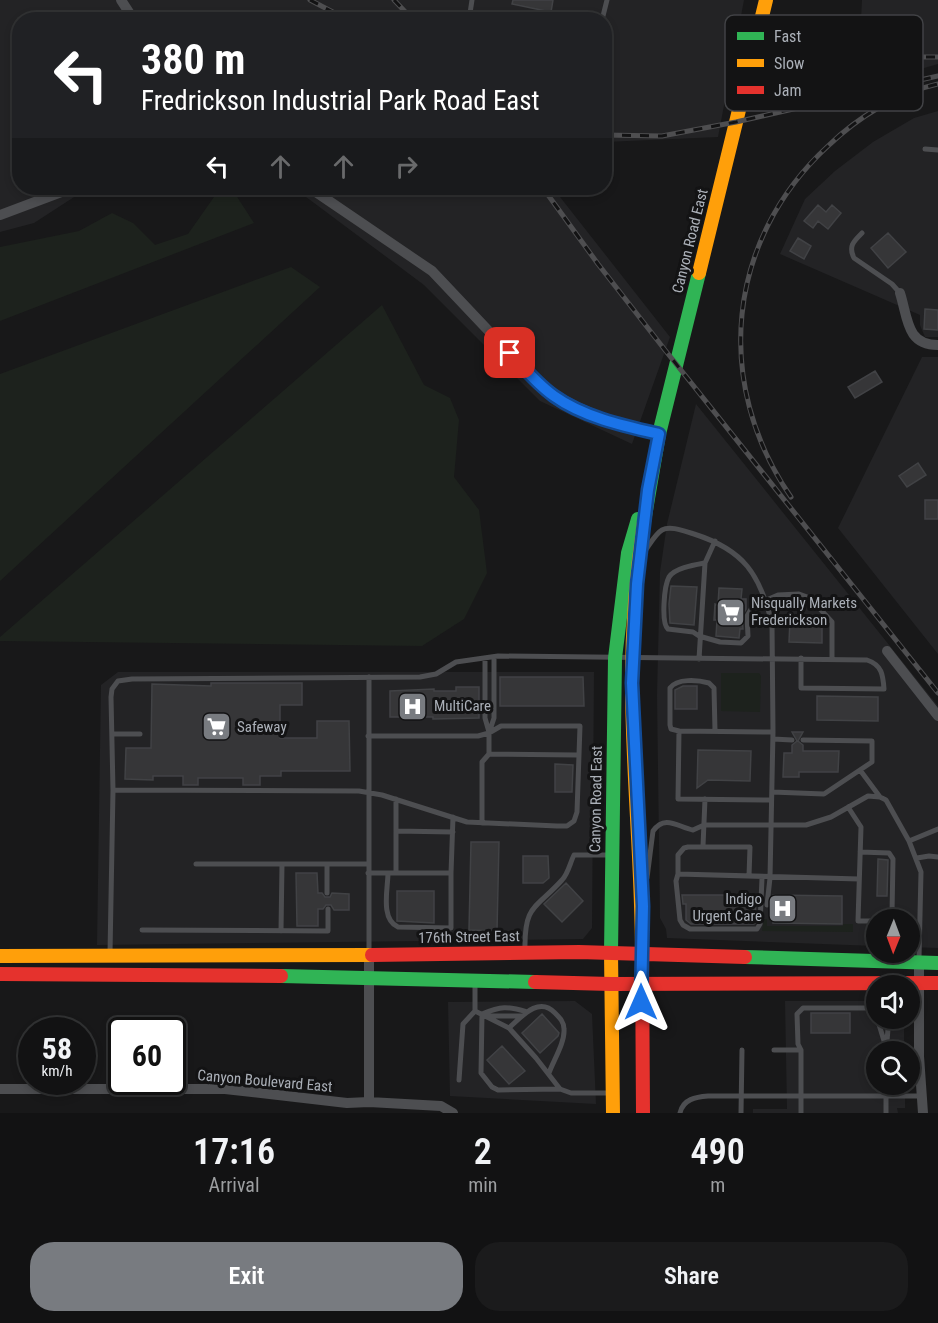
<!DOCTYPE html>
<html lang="en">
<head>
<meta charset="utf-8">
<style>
  body { margin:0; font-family:"Roboto Condensed",sans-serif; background:#1b1b1c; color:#f1f3f6; height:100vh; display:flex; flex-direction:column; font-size:22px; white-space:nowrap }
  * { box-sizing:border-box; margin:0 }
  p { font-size:20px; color:#9c9ea0 }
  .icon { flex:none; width:33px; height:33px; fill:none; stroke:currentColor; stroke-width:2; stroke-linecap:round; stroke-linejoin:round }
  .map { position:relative; height:1113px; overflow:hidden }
  .sheet { display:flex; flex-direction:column; background:#121213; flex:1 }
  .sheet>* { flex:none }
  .banner { position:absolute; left:12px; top:12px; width:600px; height:183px; border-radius:24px; box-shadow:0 3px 9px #0003,0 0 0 2px #313233; background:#202124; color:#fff; overflow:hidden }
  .needle { width:39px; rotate:181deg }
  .tools { position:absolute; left:866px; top:909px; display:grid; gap:12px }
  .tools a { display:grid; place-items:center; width:54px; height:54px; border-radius:50%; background:#121213; box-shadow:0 3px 9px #0003,0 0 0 2px #313233; font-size:30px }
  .speed { position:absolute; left:18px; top:1017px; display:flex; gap:12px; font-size:30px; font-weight:700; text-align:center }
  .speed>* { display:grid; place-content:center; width:78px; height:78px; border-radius:50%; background:#121213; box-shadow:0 3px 9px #0003,0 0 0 2px #313233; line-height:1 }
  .speed small { font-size:15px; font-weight:400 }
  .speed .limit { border:3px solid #111; border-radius:9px; background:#fff; color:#111 }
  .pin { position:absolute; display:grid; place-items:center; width:51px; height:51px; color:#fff; margin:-26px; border-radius:12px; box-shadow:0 3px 9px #0006 }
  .me { position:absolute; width:66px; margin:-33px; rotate:0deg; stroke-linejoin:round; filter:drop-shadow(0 0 4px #0008) }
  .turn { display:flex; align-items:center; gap:21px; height:126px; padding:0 30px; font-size:27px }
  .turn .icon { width:78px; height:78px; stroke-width:2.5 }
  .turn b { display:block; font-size:42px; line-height:51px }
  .lanes { display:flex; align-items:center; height:57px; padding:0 30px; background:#0003; justify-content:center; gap:30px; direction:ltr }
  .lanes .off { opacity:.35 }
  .eta { display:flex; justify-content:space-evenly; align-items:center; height:102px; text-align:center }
  .eta b { font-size:36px; font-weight:600; line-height:42px }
  .action { display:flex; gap:12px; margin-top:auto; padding:12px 30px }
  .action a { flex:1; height:69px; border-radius:24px; background:#787b80; color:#fff; font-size:24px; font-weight:600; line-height:69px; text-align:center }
  .action a+a { background:#1b1b1c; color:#f1f3f6 }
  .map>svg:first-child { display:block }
  .built { fill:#232325 }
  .green { fill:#1d221d }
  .building { fill:#363638; stroke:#414245; stroke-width:1.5 }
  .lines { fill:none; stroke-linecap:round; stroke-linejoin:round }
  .lane { stroke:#4d4e51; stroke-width:5 }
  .street { stroke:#4d4e51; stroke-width:10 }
  .fast { stroke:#30b455; stroke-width:14 }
  .slow { stroke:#ff9f0a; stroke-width:14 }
  .jam { stroke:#e5322d; stroke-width:14 }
  .rail-casing { stroke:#4e4e50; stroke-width:5 }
  .rail { stroke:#131314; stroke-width:3; stroke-dasharray:9; stroke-linecap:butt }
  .route-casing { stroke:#114b97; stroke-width:15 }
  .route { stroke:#1a73e8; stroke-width:10 }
  .labels { text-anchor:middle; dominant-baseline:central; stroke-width:6; stroke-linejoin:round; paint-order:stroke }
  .street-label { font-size:15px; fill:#abb0b8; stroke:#131314 }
  .poi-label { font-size:15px; fill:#abb0b8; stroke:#131314; text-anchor:start }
  .key { fill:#131314; stroke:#414245; stroke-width:1.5 }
  .key-label { font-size:16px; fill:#abb0b8 }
</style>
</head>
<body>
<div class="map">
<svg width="938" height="1113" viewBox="0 0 938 1113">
  <rect width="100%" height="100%" fill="#181819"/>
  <!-- built -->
  <path class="built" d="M0,0H744L718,137L605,142L604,20H20V188H88L34,223L0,232Z
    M862,0H938V64L889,78H858Z
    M938,111V337H925L920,325V315L780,254L805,199L835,171L873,142L914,118Z
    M294,188H553L670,337L632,444L540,401L424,285Z
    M922,357H938V654L838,528Z
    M696,404L938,706V948L909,947V920H876V946L667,938L666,929L660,918L657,695L660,572L667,524Z
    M118,672H594L592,928L583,939L97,945L101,685Z
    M575,1001L592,1014L596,1104L450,1096L448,1002Z
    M785,1001H876V1018L904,1019V1051L876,1052V1084L905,1085V1108H897L898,1113H753V1109H787Z"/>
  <!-- green -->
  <path class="green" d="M232,189L254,223L0,321V247L79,231L112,213L133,223L155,245L188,234L214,197Z
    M291,267L320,287L0,581V374Z
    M382,305L424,385L450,398L459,420L454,477L479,510L487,573L464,619L422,646L0,641V637Z
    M721,673H759L761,676L760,712L721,711Z
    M764,919H767V926H843V924H853V932L762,931Z"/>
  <!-- building -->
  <path class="building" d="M513,0H553L551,12L512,4Z
    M818,205L826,212L832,205L841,213L828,229L818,221L813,228L804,221Z
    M888,233L906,252L888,268L871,248Z
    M798,238L811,246L804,259L790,251Z
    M925,309L938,310V330L924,329Z
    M875,371L882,382L855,398L848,387Z
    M918,463L926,475L907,487L899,476Z
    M925,500H938V519H925Z
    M671,586L697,587L694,625L670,623L669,604Z
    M719,588L742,589L741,599H746V609L742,616L743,629H740L739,638L716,636L717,620H714L715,604L718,605Z
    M790,620L822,621V643L789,642Z
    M500,677H583L584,706H500Z
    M211,683H302V705H280V738H317V721H349L350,771H281V776H260V785H243V778H198V785H183V776H153V780L125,779L126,748H151L152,684L211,686Z
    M683,686H697V709H675V690Z
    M456,687H479V718L433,719V717H390V691L434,689V691H456Z
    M817,696L878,697V721L817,720Z
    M792,732H803L798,741L803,745V751H839L838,772H799V777H783L784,753H792V745L797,741Z
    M698,750L751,751L750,781L708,780L697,788Z
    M555,764L573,765L572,792H555Z
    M471,842H499L497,931L469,930Z
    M523,856H548L549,878L543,883H523Z
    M878,859L888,860L887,896H877Z
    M296,873H317L318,893H322L325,897H330L332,893L349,894V910H334L331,905H326L323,909H318V926H297Z
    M566,883L583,901L562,922L544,904Z
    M397,891H434V923L397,921Z
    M682,895H756L755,923L754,924H691L686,920V904H683Z
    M773,895L842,896V924L773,923Z
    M811,1013H850V1033H811Z
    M542,1014L559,1033L558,1036L540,1053L522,1033Z
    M502,1046L525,1071L509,1084L487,1060Z"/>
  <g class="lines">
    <!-- lane -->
    <path class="lane" d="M469,20L472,0
      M602,20L607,0
      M925,149L938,150
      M862,233C854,241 848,246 854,258L892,284L900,293
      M644,552C649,546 655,534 662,530C671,525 686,532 694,534C744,550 760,574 772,624L773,732L770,878L767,905
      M705,563C694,565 675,568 669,577C664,586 661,623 668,629L693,632L699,636L720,642L741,643L748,636L747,616L753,606L778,595L799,594L810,598L832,622V659
      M485,658V718L489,732
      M699,659L705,563L715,541
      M369,677V951
      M679,731L671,729L670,725V688C677,678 698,680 709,683L714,688L715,731
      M112,734H140
      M773,739L792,740
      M489,754L577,755
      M860,770L880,797
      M113,790L359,791L382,795L467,822L557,826H567L574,821L577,812L580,726H501L489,733L478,736H368
      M772,792L824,794L872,762V741L803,740
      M396,799V873
      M771,800L678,799L679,731L773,732
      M848,807L861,827L858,921H876
      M482,823V762L489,754V733L494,718V657
      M396,831L453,832
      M909,841L938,829
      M703,846L705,799
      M860,852L889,853L893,859L892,913L887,920
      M917,858L929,856L938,857
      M196,864H368
      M327,864V893
      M368,873H451L453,817
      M388,873C388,888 380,919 398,927L451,928V873
      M678,874L676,881L680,920L683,925L690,929H757L760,924L762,878
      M749,876L750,847H688L684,848L678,855V874L859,879
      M647,878L653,831C665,814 678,827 693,830L704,825H806L831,817L868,796L880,797L886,800L909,841L921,872L919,958
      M142,930L328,931V909
      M281,931L282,864
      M525,950C524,904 536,909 562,880C568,874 570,863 574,855H611
      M110,953L113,790L111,697L112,689L118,681L132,679L420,677L436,674L456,662L498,656L867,660C882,665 883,675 884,689L801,688V658
      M475,985V1011L509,1028L536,1058L560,1089L571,1093H610
      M527,1012C507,1006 501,1006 482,1014L481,1073L492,1087L498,1090L560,1089
      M487,1016H522
      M877,1018L885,1044
      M509,1028C522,1016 539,996 555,1013C560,1018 564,1022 564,1029C565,1043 553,1061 549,1073
      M774,1050H801
      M886,1052L889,1018
      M459,1080L463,1024L475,1011
      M680,1113C683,1099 696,1097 708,1096H921
      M741,1113L742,1050
      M801,1113V1050L798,1044L797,1014L803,1008H876
      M886,1113V1084"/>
    <!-- street -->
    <path class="street" d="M121,0L134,20
      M310,188L432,271L537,382C573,411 615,423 659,434
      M0,215L72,188
      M900,293C908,318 906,345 938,345
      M887,651L938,716
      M919,963V1056L923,1113
      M0,1089H225L347,1103L369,1102L441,1106L453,1113
      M369,1102V955"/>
    <!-- fast -->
    <path class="fast" d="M644,522L659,434L699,273
      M611,953L615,658L628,553L638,519
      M745,957L938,963
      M281,976L535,982"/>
    <!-- slow -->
    <path class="slow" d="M699,273L766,0
      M611,953L613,1113
      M642,954C642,863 632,772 632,681C632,628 636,575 644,522
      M0,956L372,955"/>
    <!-- jam -->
    <path class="jam" d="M642,954L643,1113
      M372,955L579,952L745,957
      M0,974L281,976
      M535,982L611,984L938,983"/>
    <defs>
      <path id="rail" d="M310,0L348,20
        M394,0L413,20
        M872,57H938
        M604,135L662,136L736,122L938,76
        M543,188L598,264L665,350L938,693
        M791,497C713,384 726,240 828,146C858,117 897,93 938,84"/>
    </defs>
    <!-- rail casing -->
    <use href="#rail" class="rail-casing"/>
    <!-- rail -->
    <use href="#rail" class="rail"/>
  </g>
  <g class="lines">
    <defs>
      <path id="route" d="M510,353C524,368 537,384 554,396C583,417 624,426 659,434L648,490L637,584L632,683L643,906L641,1002"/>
    </defs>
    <!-- route casing -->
    <use href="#route" class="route-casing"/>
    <!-- route -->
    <use href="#route" class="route"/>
  </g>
  <!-- icons -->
  <defs>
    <symbol id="supermarket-square" viewBox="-11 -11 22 22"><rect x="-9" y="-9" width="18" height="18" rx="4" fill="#787b80" stroke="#131314"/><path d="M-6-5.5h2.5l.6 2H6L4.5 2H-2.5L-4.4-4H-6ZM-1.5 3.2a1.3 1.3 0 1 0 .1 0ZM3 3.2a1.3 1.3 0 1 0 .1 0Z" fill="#fff"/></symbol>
    <symbol id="hospital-square" viewBox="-11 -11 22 22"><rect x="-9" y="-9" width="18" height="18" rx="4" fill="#787b80" stroke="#131314"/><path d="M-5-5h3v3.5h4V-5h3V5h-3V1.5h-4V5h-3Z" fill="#fff"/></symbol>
  </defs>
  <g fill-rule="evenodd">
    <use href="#supermarket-square" x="714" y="596" width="33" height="33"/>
    <use href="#hospital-square" x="396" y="690" width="33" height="33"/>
    <use href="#supermarket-square" x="200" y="710" width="33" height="33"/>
    <use href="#hospital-square" x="766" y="892" width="33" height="33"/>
  </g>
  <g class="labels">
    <!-- street labels -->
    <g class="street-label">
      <text transform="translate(690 241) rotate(-76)">Canyon Road East</text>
      <text transform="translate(596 799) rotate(-89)">Canyon Road East</text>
      <text transform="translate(469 937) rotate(-1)">176th Street East</text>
      <text transform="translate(265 1081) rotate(5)">Canyon Boulevard East</text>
    </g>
    <!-- poi labels -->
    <g class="poi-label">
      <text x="751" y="603">Nisqually Markets<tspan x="751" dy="17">Frederickson</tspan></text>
      <text x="434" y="706">MultiCare</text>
      <text x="237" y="727">Safeway</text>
      <text x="762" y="899" text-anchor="end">Indigo<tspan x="762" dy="17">Urgent Care</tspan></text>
    </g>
  </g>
  <!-- legend -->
  <rect x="725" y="15" width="198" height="96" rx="9" class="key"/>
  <rect x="737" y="32" width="27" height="8" fill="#30b455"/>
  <rect x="737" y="59" width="27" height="8" fill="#ff9f0a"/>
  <rect x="737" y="86" width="27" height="8" fill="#e5322d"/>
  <g class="key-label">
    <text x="774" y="42">Fast</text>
    <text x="774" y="69">Slow</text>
    <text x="774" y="96">Jam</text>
  </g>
</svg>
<div class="tools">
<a><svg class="needle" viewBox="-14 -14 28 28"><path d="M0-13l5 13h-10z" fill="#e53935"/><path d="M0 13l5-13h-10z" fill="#9c9ea0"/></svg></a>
<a><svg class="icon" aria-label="sound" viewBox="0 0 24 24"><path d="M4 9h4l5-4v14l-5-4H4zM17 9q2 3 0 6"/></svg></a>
<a><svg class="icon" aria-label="search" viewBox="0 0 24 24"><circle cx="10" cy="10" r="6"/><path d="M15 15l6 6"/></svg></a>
</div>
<div class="speed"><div>58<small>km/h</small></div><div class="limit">60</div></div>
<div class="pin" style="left:510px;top:353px;background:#d93025"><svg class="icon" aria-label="arrive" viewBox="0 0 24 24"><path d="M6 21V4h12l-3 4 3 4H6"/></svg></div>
<svg class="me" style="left:641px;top:1002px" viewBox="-20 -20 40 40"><path d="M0-17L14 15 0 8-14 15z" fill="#1a73e8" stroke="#fff" stroke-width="4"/></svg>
<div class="banner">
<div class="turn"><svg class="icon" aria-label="left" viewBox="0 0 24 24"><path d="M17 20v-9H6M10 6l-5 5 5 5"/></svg><div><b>380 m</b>Fredrickson Industrial Park Road East</div></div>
<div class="lanes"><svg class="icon" aria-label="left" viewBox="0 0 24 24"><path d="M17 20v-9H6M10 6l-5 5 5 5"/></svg><svg class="icon off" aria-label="ahead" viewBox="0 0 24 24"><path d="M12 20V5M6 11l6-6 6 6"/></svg><svg class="icon off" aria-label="ahead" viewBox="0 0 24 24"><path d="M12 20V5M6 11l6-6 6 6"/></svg><svg class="icon off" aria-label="right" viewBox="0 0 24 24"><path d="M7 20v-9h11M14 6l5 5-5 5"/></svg></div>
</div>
</div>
<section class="sheet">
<div class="eta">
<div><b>17:16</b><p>Arrival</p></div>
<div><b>2</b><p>min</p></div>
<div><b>490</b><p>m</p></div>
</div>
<div class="action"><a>Exit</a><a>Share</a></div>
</section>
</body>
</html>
